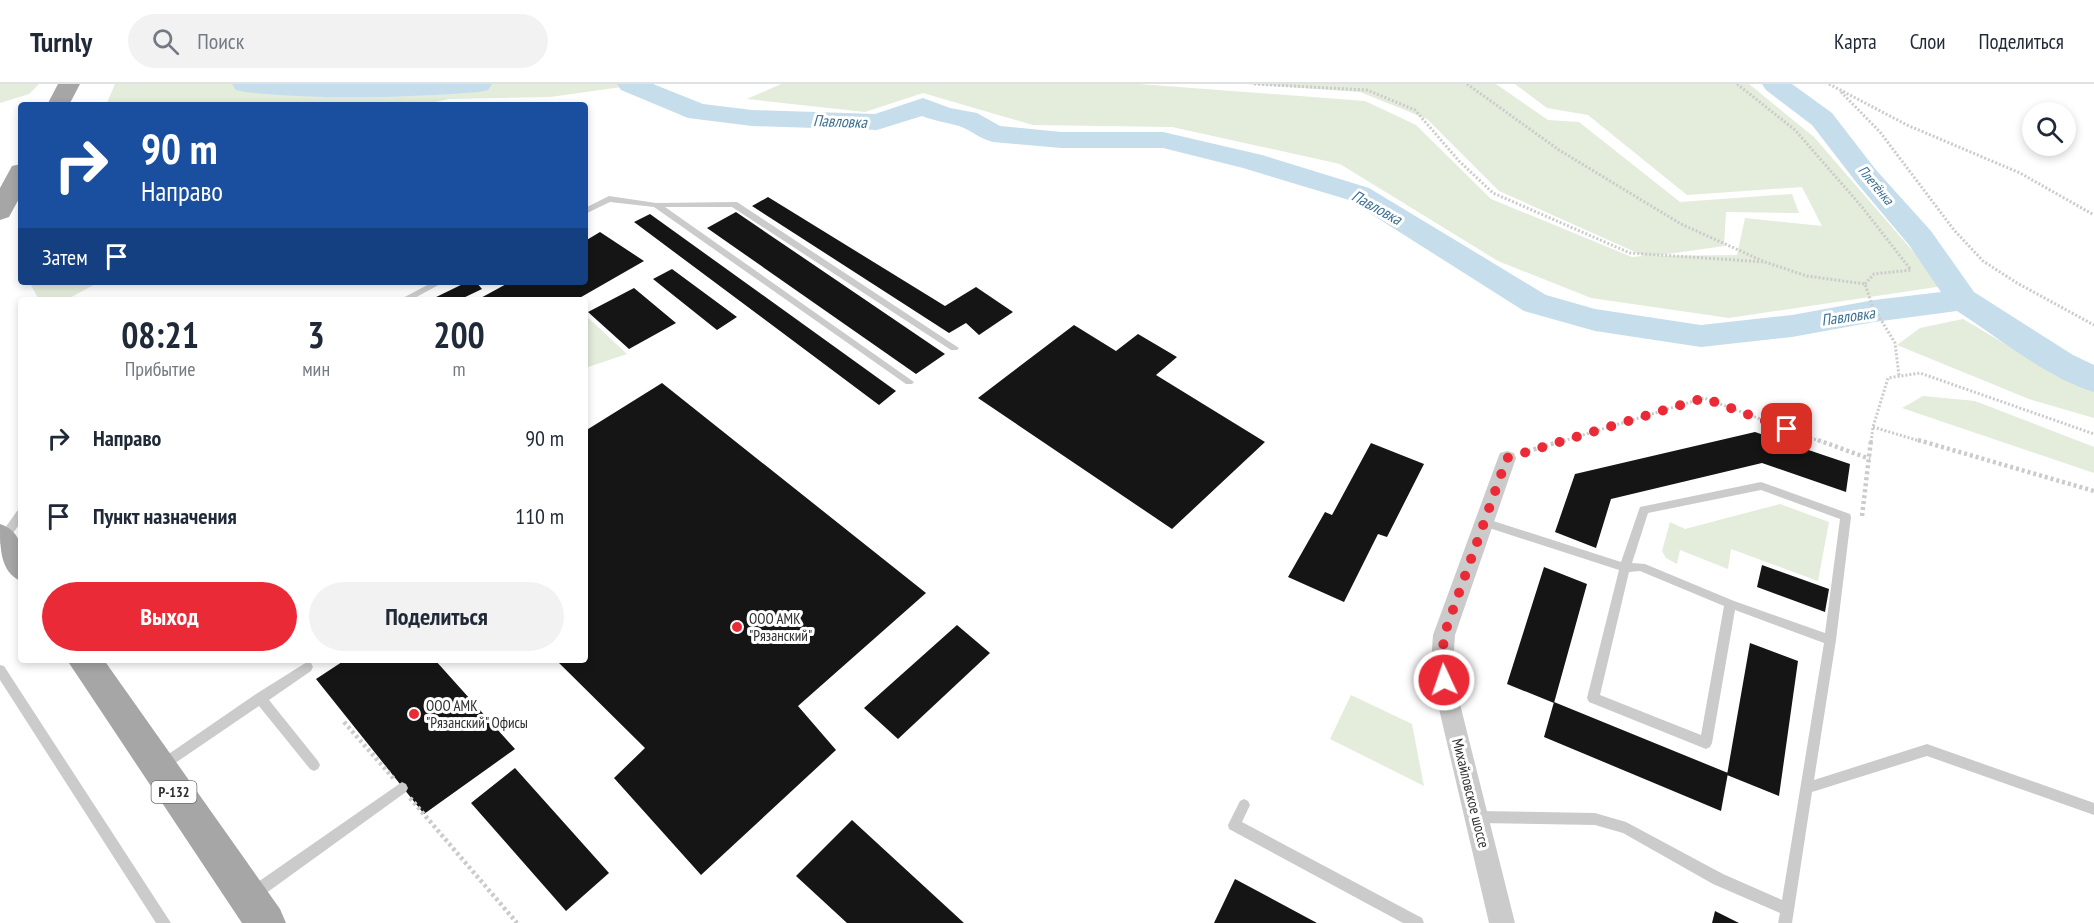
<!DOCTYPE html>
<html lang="ru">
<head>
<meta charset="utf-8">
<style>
  body { margin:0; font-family:"PT Sans Narrow",sans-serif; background:#f2f2f3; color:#1f2937; height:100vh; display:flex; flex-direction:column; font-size:22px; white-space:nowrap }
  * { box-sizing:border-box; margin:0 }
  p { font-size:20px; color:#747a83 }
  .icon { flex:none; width:33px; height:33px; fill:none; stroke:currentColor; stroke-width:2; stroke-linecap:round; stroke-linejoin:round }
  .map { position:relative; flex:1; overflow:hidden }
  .sheet { position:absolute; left:18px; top:213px; width:570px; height:366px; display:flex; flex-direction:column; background:#fff; border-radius:6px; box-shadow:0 3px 9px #0003 }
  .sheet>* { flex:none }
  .banner { position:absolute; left:18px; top:18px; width:570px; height:183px; border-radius:6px; box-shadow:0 3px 9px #0003; background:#1a4fa0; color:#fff; overflow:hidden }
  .buttons { position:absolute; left:2022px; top:18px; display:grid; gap:12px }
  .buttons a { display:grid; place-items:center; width:54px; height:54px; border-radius:50%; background:#fff; box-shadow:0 3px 9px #0003; font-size:30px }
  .pin { position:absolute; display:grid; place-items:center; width:51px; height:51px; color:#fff; margin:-26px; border-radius:12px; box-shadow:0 3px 9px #0006 }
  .me { position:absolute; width:66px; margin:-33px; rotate:357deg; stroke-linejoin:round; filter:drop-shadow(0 0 4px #0008) }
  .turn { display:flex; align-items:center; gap:21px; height:126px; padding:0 24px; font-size:27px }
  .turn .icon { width:78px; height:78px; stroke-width:2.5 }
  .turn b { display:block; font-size:42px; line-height:51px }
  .then { display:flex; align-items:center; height:57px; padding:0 24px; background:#0003; gap:12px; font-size:22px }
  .eta { display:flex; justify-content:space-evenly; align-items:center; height:102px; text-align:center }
  .eta b { font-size:36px; font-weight:700; line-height:42px }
  .button { display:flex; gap:12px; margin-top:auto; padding:12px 24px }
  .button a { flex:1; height:69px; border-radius:36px; background:#ea2b37; color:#fff; font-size:24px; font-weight:700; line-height:69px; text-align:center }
  .button a+a { background:#f2f2f3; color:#1f2937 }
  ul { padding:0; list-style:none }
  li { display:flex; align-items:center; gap:18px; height:78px; padding:0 24px }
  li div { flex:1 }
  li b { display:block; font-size:22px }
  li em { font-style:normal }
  header { display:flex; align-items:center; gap:36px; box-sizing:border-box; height:84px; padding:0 30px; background:#fff; border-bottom:2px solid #e0e1e3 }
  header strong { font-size:28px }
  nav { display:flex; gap:33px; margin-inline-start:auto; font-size:21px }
  .search { width:420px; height:54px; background:#f2f2f3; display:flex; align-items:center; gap:15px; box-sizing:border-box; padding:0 21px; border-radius:33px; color:#747a83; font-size:22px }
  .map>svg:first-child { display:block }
  .green { fill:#e4ecdb }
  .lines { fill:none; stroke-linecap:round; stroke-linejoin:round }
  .river { fill:#c6ddec; fill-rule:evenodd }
  .building { fill:#151515 }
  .path-far1 { stroke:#cbcbcb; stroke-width:3; stroke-dasharray:2 2; stroke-linecap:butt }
  .path { stroke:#cbcbcb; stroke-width:4.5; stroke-dasharray:3 3; stroke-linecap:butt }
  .service { fill:#cbcbcb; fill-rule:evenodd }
  .minor { fill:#cbcbcb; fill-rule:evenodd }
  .primary { fill:#a6a6a6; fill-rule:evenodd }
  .route { stroke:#ea2b37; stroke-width:10; stroke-dasharray:0 18 }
  .poi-dot { fill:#ea2b37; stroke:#fff; stroke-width:2 }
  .labels { text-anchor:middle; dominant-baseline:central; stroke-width:6; stroke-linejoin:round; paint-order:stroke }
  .far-water-label { font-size:14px; font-style:italic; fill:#3a6f92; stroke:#fff }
  .shield { fill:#fff; stroke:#6d6d6d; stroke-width:1.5 }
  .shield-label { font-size:14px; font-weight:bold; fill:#2e2e2e }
  .poi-label { font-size:15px; fill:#2e2e2e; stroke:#fff; text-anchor:start }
  .street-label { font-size:15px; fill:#2e2e2e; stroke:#fff }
  .water-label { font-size:16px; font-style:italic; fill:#3a6f92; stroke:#fff }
</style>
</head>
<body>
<header>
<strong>Turnly</strong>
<div class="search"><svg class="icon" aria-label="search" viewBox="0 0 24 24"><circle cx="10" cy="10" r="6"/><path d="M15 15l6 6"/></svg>Поиск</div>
<nav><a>Карта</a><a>Слои</a><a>Поделиться</a></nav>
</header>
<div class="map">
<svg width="2094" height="839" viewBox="0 0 2094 839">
  <rect width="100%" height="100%" fill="#fff"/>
  <!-- green -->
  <path class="green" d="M0,0H39L29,10L0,19Z
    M115,0H643L550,13L449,15L422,21H106Z
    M781,0H1139L1365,17L1416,41L1491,115L1632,173L1644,172L1499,107L1427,35L1360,8L1245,0H1496L1548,36L1579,38L1680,118L1792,110L1799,129L1726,128L1724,162L1654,172L1737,171L1745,134L1822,142L1802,103L1687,111L1588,31L1547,24L1515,0H1749L1814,53L1943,202L1729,234L1591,214L1498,177L1340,80L1172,43L1033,41L923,9L865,28L747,15Z
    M33,198H99L66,216H39L31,201Z
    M585,231L627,270L585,284Z
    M1963,235L2068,297L2094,307V334L2029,315L1897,261L1920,244Z
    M1923,312L1975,317L2094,363V389L1902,324Z
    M1780,420L1829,438L1818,497L1731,465L1728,485L1680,466L1677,480L1666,474L1662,467L1670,438L1685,445Z
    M1351,611L1412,640L1424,702L1330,655Z"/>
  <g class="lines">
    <!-- river -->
    <path class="river" d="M232,0H492L488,6L479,8C401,14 323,16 245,8L236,6Z
      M617,0H653L703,20L752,26L875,30L923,14L950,24L977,29L1000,42L1061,48H1163L1262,71L1369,104L1546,211L1595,225L1701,241L1792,231L1874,216L1941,208L1909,161L1856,98L1812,41L1766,6L1762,0H1792L1832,29L1876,86L1931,147L1974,208L2073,271L2094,281V308C2047,294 1999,254 1957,227L1874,238L1792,253L1701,263L1595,247L1524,227L1349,116L1243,84L1163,64H1061L993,58C980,55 971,46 959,42C946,38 934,37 922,32L877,46L752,42L688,34L621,6Z"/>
  </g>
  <!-- building -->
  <path class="building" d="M768,113L945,222L976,203L1013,228L979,251L966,239L949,249L752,122Z
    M736,128L945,270L916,290L707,144Z
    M650,130L896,307L879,321L634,138Z
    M600,148L644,177L576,216H477L510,198H585V157Z
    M672,185L737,233L717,246L653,195Z
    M467,198H476L482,205L459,216H430Z
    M634,204L676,239L629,265L588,228Z
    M1074,241L1116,267L1138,250L1177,273L1156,291L1265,358L1172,445L978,314Z
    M662,299L926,509L798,622L836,666L701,791L614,694L645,664L556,576H585V347Z
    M1755,348L1850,380L1846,408L1762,379L1611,415L1596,464L1555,448L1575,390Z
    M1371,359L1424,380L1387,453L1378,450L1344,518L1288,493L1325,428L1332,431Z
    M1762,481L1829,505L1825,528L1757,503Z
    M1544,483L1587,500L1554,619L1507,600Z
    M957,541L990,569L898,655L864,624Z
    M1750,559L1798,577L1779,712L1727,691Z
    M345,576H435L515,665L424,730L316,595Z
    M1554,618L1728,689L1721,727L1544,653Z
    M515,684L609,789L566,827L471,719Z
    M852,736L964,839H847L796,792Z
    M1235,795L1317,839H1214Z
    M1715,827L1739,839H1712Z"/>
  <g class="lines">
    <!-- path-far1 -->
    <path class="path-far1" d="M1254,0L1367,6L1415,26L1459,77L1493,109L1630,169L1765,178
      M1467,0L1559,66L1681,140L1765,178L1807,192L1865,200L1872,221L1895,259L1899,292
      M1737,0L1795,46L1862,123L1911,186
      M1829,0L1907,41L2020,89L2094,131
      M1841,8L1880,48L1954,146L1983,177L2017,199L2094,241
      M1865,200L1874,190L1911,186
      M1873,343L1923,358
      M1560,358L1704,314L1822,358
      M1871,358L1873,343L1888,294L1920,289L2094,350"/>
    <!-- path -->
    <path class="path" d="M1818,356L1870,375
      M1918,356L2094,407
      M1522,369L1565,356
      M1862,432L1871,356
      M344,638L394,695
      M410,714L517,839"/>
    <!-- service -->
    <path class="service" d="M609,112L656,119L737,118L959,264L957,266H951L732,123H665L914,298L912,300H906L654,123L610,118L585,130V124Z
      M433,198H444L411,216H399Z
      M1761,398L1850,430L1851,433L1836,556L1814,696L1927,660L2094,719V731L1927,672L1812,708L1792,839H1778L1780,829L1713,800L1623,749L1595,741L1477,739L1472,737L1471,733L1472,729L1477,727L1595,729L1626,738L1723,790L1782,816L1824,559L1735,526L1712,659L1710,663L1706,665L1589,618L1587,614L1619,486L1480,441L1479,438L1480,435L1484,434L1621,478L1640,423ZM1761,406L1840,435L1825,549L1734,517L1645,480L1632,479L1648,429ZM1640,487L1724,522L1701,651L1600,611L1629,488Z
      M21,426V438L6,459L0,460V451L17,427Z
      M307,578L311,579L313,583L311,587L269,616L318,677L320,681L318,685L314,687L310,685L259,622L165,686L161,688L157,686L155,682L157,678L256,610Z
      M0,581L4,582L171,839H156L0,596Z
      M402,698L406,700L408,704L406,708L258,815L253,817L248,815L246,810L248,805Z
      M1244,715L1248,717L1250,721L1242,738L1422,834L1424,839H1403L1229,745L1228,741L1240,717Z"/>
    <!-- minor -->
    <path class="minor" d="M1507,367L1514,369L1516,374L1455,551L1453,580L1458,612L1515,839H1489L1436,612L1431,580L1433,551L1498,374L1500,369Z"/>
    <!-- primary -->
    <path class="primary" d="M58,0H80L69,21H47Z
      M21,80V111L9,133L0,136V104L12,82Z
      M0,440C27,449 21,474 21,497C0,488 0,464 0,440Z
      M67,576H104L280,825L286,839H242Z"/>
  </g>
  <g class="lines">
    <!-- route -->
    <path class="route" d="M1444,596L1442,580L1444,551L1507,374L1704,314L1787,345"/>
  </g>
  <!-- markers -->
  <g class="poi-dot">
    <circle cx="737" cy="543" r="6"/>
    <circle cx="414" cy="630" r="6"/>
  </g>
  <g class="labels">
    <!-- far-water labels -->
    <g class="far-water-label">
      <text transform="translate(1876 101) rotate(50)">Плетёнка</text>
    </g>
    <!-- shield labels -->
    <rect class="shield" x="151.5" y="697" width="45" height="22" rx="4.5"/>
    <g class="shield-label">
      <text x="174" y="708">Р-132</text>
    </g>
    <!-- poi labels -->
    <g class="poi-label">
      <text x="749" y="534">ООО АМК<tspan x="749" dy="17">"Рязанский"</tspan></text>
      <text x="426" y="621">ООО АМК<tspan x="426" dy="17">"Рязанский" Офисы</tspan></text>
    </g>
    <!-- street labels -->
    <g class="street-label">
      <text transform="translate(1471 709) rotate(76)">Михайловское шоссе</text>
    </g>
    <!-- water labels -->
    <g class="water-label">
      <text transform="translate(840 37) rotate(2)">Павловка</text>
      <text transform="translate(1377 123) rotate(29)">Павловка</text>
      <text transform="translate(1848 232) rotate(-8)">Павловка</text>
    </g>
  </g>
</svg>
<div class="buttons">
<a><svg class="icon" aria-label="search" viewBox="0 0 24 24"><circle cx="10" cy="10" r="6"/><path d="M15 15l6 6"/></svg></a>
</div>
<div class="pin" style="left:1787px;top:345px;background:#d93025"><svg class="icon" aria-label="arrive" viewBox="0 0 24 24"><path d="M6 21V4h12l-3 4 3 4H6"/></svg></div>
<svg class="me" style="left:1444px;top:596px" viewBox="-20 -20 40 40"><circle r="17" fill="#ea2b37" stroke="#fff" stroke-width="3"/><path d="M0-11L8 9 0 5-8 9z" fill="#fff"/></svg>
<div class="banner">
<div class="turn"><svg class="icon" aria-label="right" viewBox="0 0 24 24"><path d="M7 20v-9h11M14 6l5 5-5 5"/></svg><div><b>90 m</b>Направо</div></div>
<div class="then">Затем<svg class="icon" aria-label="arrive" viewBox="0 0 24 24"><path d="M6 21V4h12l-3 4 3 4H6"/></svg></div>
</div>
<section class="sheet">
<div class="eta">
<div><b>08:21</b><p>Прибытие</p></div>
<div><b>3</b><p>мин</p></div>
<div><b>200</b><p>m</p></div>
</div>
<ul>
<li><svg class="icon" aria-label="right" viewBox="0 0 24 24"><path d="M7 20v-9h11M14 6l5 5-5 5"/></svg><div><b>Направо</b></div><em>90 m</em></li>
<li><svg class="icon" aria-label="arrive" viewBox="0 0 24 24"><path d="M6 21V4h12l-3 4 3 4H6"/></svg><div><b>Пункт назначения</b></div><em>110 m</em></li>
</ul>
<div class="button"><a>Выход</a><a>Поделиться</a></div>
</section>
</div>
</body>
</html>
